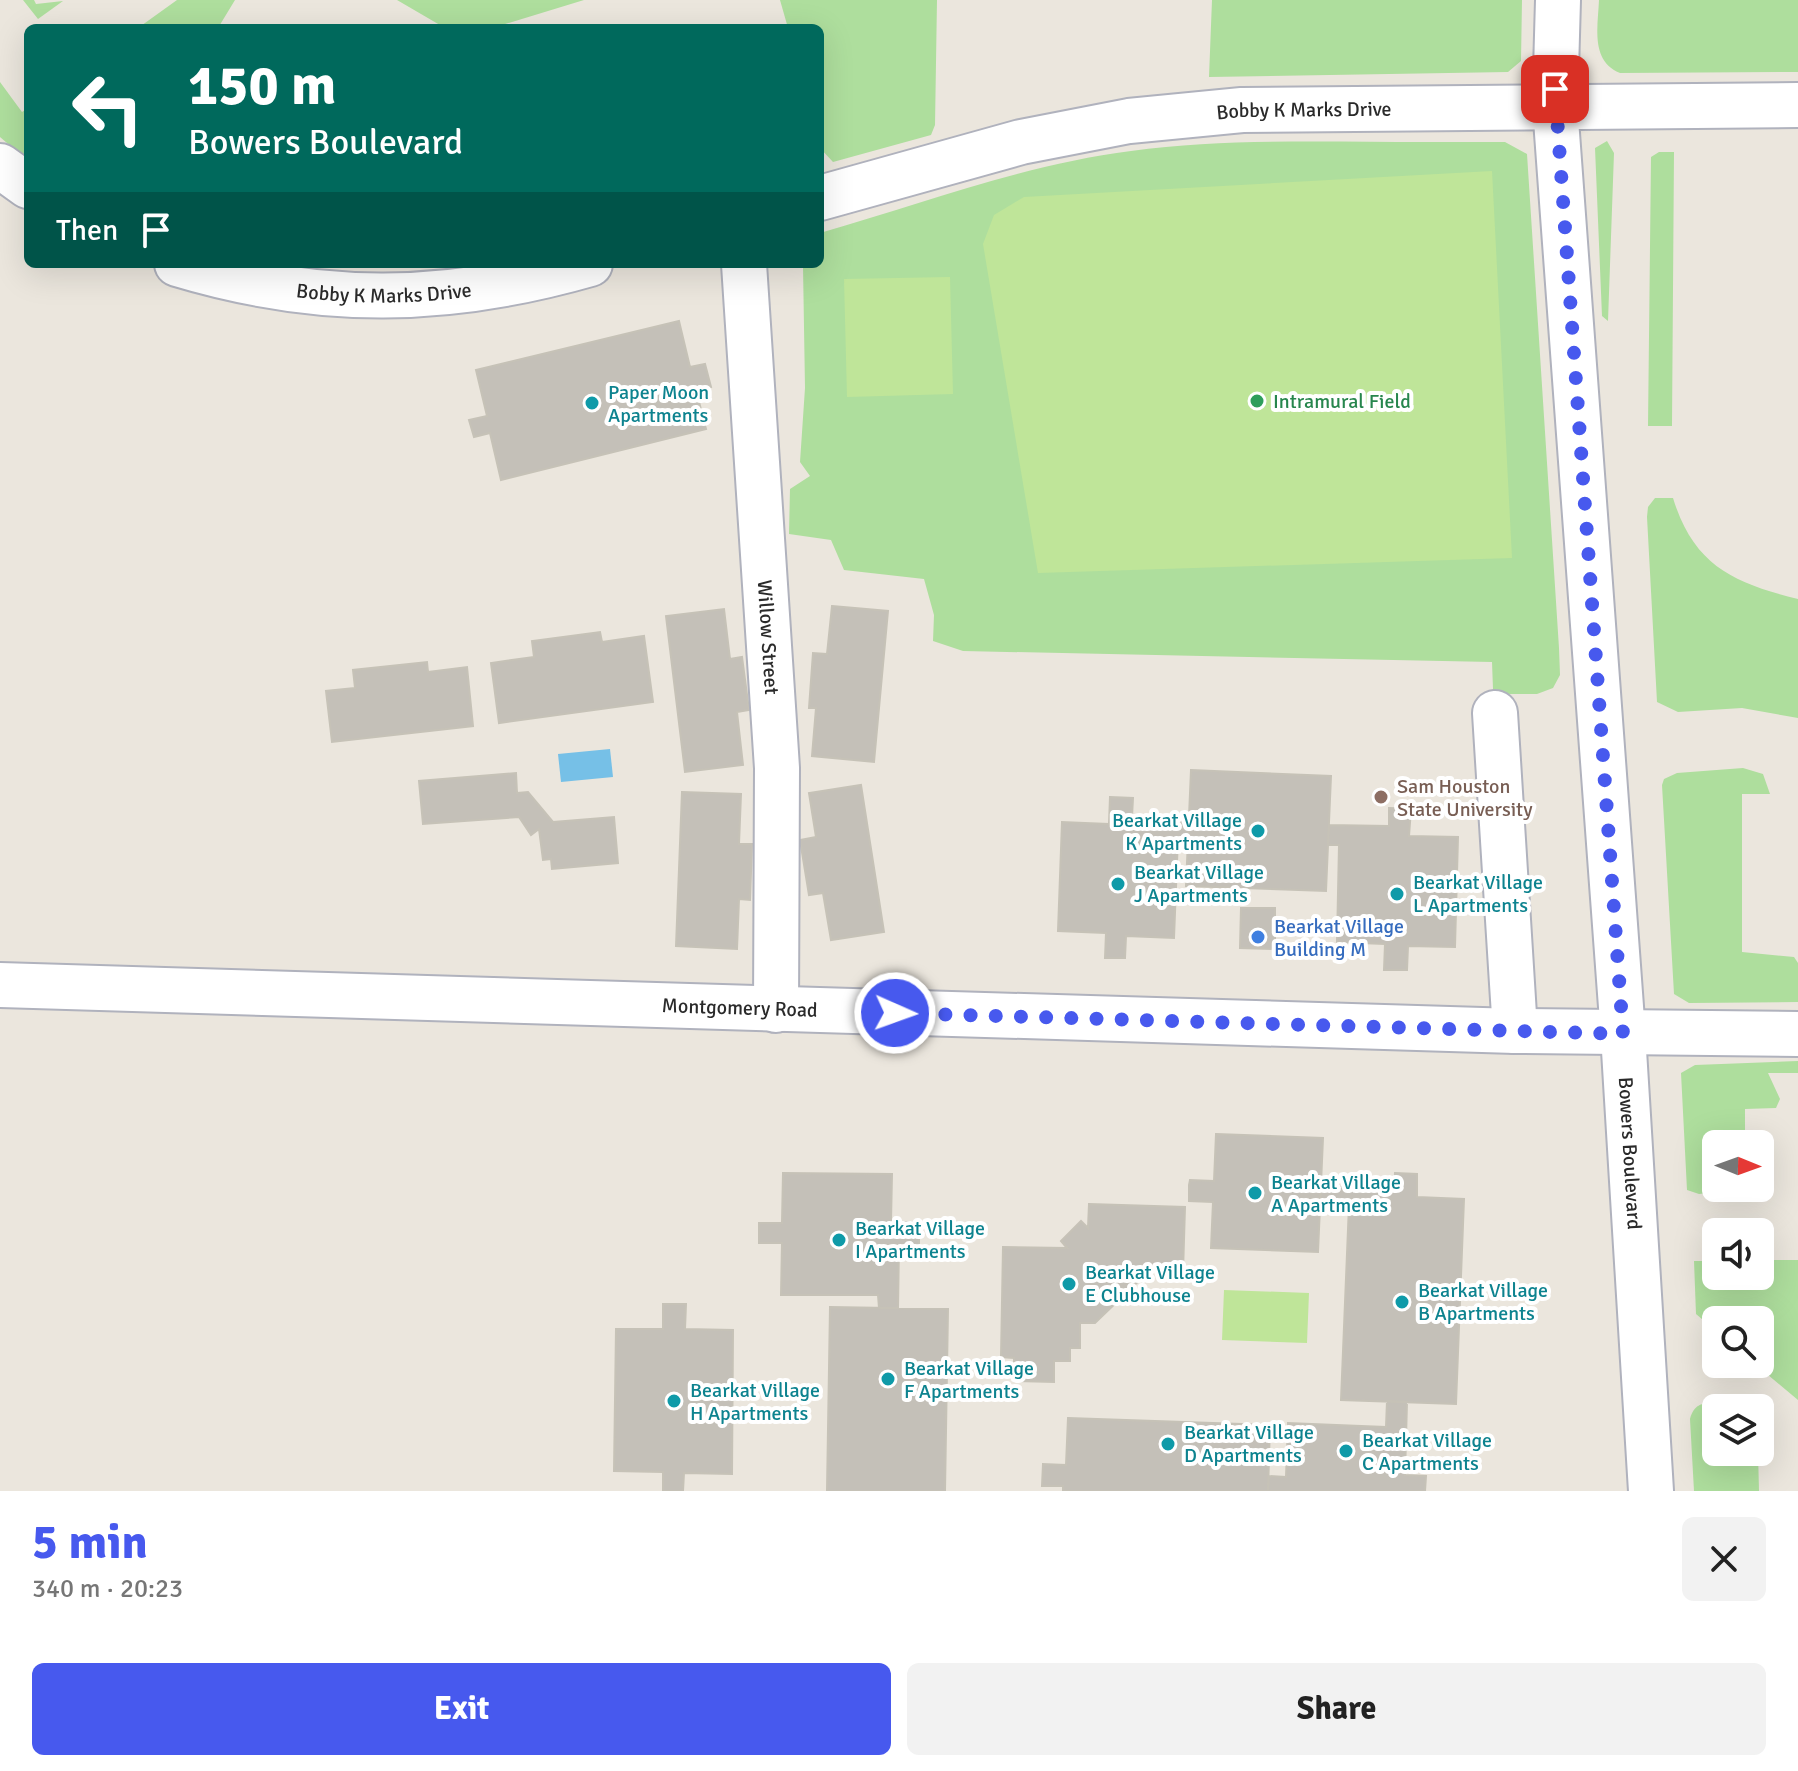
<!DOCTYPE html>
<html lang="en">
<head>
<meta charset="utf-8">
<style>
  body { margin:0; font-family:Signika,sans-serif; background:#f2f2f2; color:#222; height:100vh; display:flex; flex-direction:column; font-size:30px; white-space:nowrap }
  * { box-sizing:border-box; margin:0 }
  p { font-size:26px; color:#767676 }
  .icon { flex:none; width:44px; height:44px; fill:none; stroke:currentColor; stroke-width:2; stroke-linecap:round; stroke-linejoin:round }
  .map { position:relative; height:1491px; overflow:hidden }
  .side { display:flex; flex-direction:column; background:#fff; flex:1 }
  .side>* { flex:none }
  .banner { position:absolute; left:24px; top:24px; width:800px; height:244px; border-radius:12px; box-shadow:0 8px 32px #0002; background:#00695c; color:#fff; overflow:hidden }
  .needle { width:52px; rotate:91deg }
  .tools { position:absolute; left:1702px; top:1130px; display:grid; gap:16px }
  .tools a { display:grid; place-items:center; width:72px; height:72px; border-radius:12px; background:#fff; box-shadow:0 8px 32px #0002; font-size:40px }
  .pin { position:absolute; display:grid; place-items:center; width:68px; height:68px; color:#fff; margin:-34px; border-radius:16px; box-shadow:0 4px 12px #0006 }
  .me { position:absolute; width:88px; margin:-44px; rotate:92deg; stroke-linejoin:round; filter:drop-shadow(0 0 6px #0008) }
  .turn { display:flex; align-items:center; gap:28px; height:168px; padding:0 32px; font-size:36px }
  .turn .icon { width:104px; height:104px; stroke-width:2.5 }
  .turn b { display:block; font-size:56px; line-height:68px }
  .then { display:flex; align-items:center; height:76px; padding:0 32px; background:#0003; gap:16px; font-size:30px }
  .round { display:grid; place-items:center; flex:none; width:84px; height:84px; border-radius:12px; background:#f2f2f2 }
  .overview { display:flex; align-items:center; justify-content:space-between; height:136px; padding:0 32px }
  h1 { font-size:48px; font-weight:700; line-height:60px; color:#4759ee }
  .primary-button { display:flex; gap:16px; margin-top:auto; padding:16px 32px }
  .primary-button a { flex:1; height:92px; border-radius:12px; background:#4759ee; color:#fff; font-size:32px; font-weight:700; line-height:92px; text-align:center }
  .primary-button a+a { background:#f2f2f2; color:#222 }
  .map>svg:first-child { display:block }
  .green { fill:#aede9d }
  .pitch { fill:#bfe599 }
  .water { fill:#76c0e7 }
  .building { fill:#c4c0b8; stroke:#c6c2b7; stroke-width:2 }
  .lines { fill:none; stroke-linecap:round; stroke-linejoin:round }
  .minor-casing { stroke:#b0b2bd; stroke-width:48 }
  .minor { stroke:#fff; stroke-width:44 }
  .route { stroke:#4759ee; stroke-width:14; stroke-dasharray:0 25.2 }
  .leisure-dot { fill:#2e9e5b; stroke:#fff; stroke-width:3 }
  .culture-dot { fill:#0f9aa8; stroke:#fff; stroke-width:3 }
  .education-dot { fill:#8d6e63; stroke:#fff; stroke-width:3 }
  .shop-dot { fill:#3f7fe0; stroke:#fff; stroke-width:3 }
  .labels { text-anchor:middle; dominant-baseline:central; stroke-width:8; stroke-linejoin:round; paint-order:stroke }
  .street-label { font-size:20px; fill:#2a2a2a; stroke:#fff }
  .culture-label { font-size:20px; fill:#0d838f; stroke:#fff; text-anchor:start }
  .leisure-label { font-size:20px; fill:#27864d; stroke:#fff; text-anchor:start }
  .education-label { font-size:20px; fill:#785e54; stroke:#fff; text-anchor:start }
  .shop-label { font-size:20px; fill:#366cbe; stroke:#fff; text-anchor:start }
</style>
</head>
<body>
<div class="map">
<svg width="1798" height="1491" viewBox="0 0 1798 1491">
  <rect width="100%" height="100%" fill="#ebe6dd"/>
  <!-- green -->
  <path class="green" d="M23,0H34L36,4L63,1L38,19Z
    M177,0H235L218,28H138Z
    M397,0H584L492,28H445Z
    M780,0H937L935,125L931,135L833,162L820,148V28H788Z
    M1212,0H1522L1521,61L1508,72L1209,77Z
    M1599,0H1798V72L1620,73C1590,61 1598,26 1599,0Z
    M0,82L22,112L28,108V161L0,137Z
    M1607,141L1614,153L1608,321L1602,316L1595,148Z
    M1452,142H1505L1527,154L1559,648L1560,675L1553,688L1537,694H1497L1493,689L1492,662L963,651L933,641L934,615L924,579L844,570L831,540L789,534L790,489L810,476L800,462L805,388L803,266L776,264H820V233C922,204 1026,164 1131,151C1236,137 1346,143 1452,142Z
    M1659,152H1674L1672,426H1648L1651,157Z
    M1655,498H1673C1694,566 1734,583 1798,599V718L1742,708L1678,712L1657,702L1647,517L1648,507Z
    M1743,768L1763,774L1770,794H1742V952L1794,957L1798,963V1002L1689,1003L1674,994L1662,785L1664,779L1677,773Z
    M1798,1061V1073H1768L1780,1099L1776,1108L1745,1109V1144H1716V1188H1756L1699,1194L1687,1190L1681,1073L1695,1065Z
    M1760,1260H1798V1400L1755,1364H1760V1320H1716V1331L1696,1314L1694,1261H1716V1276H1760Z
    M1714,1402L1732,1408H1716V1452H1758L1759,1491H1694L1690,1419C1694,1405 1701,1403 1714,1402Z"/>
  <!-- pitch -->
  <path class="pitch" d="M1492,171L1512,558L1038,573L983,244L994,215L1024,197Z
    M950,277L953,394L847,397L844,279Z
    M1224,1290L1309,1293L1307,1343L1222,1340Z"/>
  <!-- water -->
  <path class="water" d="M610,749L613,777L561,782L558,754Z"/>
  <!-- building -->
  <path class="building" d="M679,321L690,367L705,364L711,387L696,390L706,429L501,480L490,433L474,437L469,420L487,416L476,370Z
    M832,606L888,611L874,762L812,756L816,708H809L813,653L827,654Z
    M724,609L730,659L742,657L749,710L737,712L743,765L685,772L666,616Z
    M600,632L602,642L644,636L653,702L499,723L491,663L534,657L532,641Z
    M427,662L428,672L467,667L473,726L332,742L326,691L355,688L353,670Z
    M1191,770L1331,776L1326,891L1186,886Z
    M516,773L517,793L528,792L553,822L614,817L618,863L552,869L551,859L543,860L539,829L531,835L519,817L423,824L419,781Z
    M861,785L884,932L831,940L823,893L809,895L800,840L816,837L809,793Z
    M682,792L741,794L739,844H752L750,900L739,899L737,949L676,946Z
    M1110,797L1133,798L1132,817L1189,819L1188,838L1178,837L1174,938L1126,936L1125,958H1105L1106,933L1058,931L1062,822L1109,824Z
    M1389,808L1411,809L1409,836L1458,837L1455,947L1408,946L1407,970H1384L1385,944L1337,942L1339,845H1328L1329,825L1389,826Z
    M1241,908H1275V949L1240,948Z
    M1216,1134L1323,1138L1318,1252L1211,1248L1213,1202L1189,1201V1185L1190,1180L1214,1181Z
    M783,1173L892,1174L891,1222H919V1245H899L898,1308H879L878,1295H781L782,1243H759V1223H782Z
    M1395,1173L1417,1174V1197L1464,1199L1456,1404L1341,1400L1349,1205L1320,1204L1321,1186L1394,1189Z
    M1089,1204L1185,1207L1183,1272L1149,1271L1095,1323H1080V1348H1070V1361H1054V1382L1014,1381V1358L1001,1357L1003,1247L1067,1248L1061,1241L1081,1221L1088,1228Z
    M663,1304H686L685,1329L733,1330L732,1474L684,1473L683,1491H663V1472L614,1471L616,1329H663Z
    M830,1307L948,1309L945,1491H827Z
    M1387,1401L1407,1402L1405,1475L1426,1476L1425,1491H1268L1269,1476L1286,1477L1288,1423L1386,1427Z
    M1068,1418L1270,1425L1268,1491H1063V1486H1042L1043,1464L1066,1465Z"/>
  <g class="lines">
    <defs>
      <g id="minor">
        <path id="s1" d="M1558,0L1555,106L1623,1034L1651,1491"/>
        <path d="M0,166L28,186"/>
        <path id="s2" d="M820,198L1021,142L1129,121L1242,110L1798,105"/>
        <path id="s3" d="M177,264C320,307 447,305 590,264"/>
        <path id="s4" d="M744,264L777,768L776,1010"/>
        <path d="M1495,713L1515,1031"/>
        <path id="s5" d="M0,985L1515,1031L1798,1034"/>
      </g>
    </defs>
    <!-- minor casing -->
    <use href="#minor" class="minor-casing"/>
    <!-- minor -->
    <use href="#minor" class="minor"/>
  </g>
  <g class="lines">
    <!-- route -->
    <path class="route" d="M895,1013L1623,1034L1555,89"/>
  </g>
  <!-- markers -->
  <circle class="leisure-dot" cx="1257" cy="401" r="8"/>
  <g class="culture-dot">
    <circle cx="592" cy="403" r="8"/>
    <circle cx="1258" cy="831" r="8"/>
    <circle cx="1118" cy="884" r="8"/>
    <circle cx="1397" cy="894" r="8"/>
    <circle cx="1255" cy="1193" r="8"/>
    <circle cx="839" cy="1240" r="8"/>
    <circle cx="1069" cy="1284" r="8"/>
    <circle cx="1402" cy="1302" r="8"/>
    <circle cx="888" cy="1379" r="8"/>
    <circle cx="674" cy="1401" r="8"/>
    <circle cx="1168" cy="1444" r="8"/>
    <circle cx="1346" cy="1451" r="8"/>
  </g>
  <circle class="education-dot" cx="1381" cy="797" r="8"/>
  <circle class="shop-dot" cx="1258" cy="937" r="8"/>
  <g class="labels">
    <!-- street labels -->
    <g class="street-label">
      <text stroke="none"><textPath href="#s2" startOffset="494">Bobby K Marks Drive</textPath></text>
      <text stroke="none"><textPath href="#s3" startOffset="210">Bobby K Marks Drive</textPath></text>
      <text stroke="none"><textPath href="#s4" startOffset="374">Willow Street</textPath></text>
      <text stroke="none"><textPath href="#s5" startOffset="740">Montgomery Road</textPath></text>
      <text stroke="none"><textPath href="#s1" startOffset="1156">Bowers Boulevard</textPath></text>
    </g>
    <!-- culture labels -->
    <g class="culture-label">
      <text x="608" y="392">Paper Moon<tspan x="608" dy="23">Apartments</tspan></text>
      <text x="1242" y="820" text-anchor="end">Bearkat Village<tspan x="1242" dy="23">K Apartments</tspan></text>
      <text x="1134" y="872">Bearkat Village<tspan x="1134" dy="23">J Apartments</tspan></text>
      <text x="1413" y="882">Bearkat Village<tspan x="1413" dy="23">L Apartments</tspan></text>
      <text x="1271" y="1182">Bearkat Village<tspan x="1271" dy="23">A Apartments</tspan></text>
      <text x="855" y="1228">Bearkat Village<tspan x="855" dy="23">I Apartments</tspan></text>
      <text x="1085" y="1272">Bearkat Village<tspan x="1085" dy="23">E Clubhouse</tspan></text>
      <text x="1418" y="1290">Bearkat Village<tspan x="1418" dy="23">B Apartments</tspan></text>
      <text x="904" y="1368">Bearkat Village<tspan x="904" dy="23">F Apartments</tspan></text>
      <text x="690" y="1390">Bearkat Village<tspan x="690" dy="23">H Apartments</tspan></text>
      <text x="1184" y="1432">Bearkat Village<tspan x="1184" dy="23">D Apartments</tspan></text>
      <text x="1362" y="1440">Bearkat Village<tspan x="1362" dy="23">C Apartments</tspan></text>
    </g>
    <!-- leisure labels -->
    <g class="leisure-label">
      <text x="1273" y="401">Intramural Field</text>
    </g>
    <!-- education labels -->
    <g class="education-label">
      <text x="1397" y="786">Sam Houston<tspan x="1397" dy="23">State University</tspan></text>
    </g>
    <!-- shop labels -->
    <g class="shop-label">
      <text x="1274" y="926">Bearkat Village<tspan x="1274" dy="23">Building M</tspan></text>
    </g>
  </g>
</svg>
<div class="tools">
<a><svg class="needle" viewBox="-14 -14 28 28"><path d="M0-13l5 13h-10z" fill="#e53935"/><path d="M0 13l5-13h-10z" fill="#767676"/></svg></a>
<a><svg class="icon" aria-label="sound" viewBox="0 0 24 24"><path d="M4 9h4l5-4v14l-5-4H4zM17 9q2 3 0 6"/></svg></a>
<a><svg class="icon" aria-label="search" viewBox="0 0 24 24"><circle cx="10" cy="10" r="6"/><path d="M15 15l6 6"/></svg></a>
<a><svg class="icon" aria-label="layers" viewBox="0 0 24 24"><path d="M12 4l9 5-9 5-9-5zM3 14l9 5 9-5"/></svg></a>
</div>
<div class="pin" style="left:1555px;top:89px;background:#d93025"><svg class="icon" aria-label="arrive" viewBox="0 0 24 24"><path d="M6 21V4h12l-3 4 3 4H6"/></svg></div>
<svg class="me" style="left:895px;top:1013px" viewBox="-20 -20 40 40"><circle r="17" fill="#4759ee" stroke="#fff" stroke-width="3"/><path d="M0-11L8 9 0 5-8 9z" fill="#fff"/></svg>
<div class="banner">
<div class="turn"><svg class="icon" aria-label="left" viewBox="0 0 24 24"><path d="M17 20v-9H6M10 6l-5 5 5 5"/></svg><div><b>150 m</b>Bowers Boulevard</div></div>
<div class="then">Then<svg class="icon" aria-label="arrive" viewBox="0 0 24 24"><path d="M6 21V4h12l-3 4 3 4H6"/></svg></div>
</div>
</div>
<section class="side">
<div class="overview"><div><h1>5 min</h1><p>340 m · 20:23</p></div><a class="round"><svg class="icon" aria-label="close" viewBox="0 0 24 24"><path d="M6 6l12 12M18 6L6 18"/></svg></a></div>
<div class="primary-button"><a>Exit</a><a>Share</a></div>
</section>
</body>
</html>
